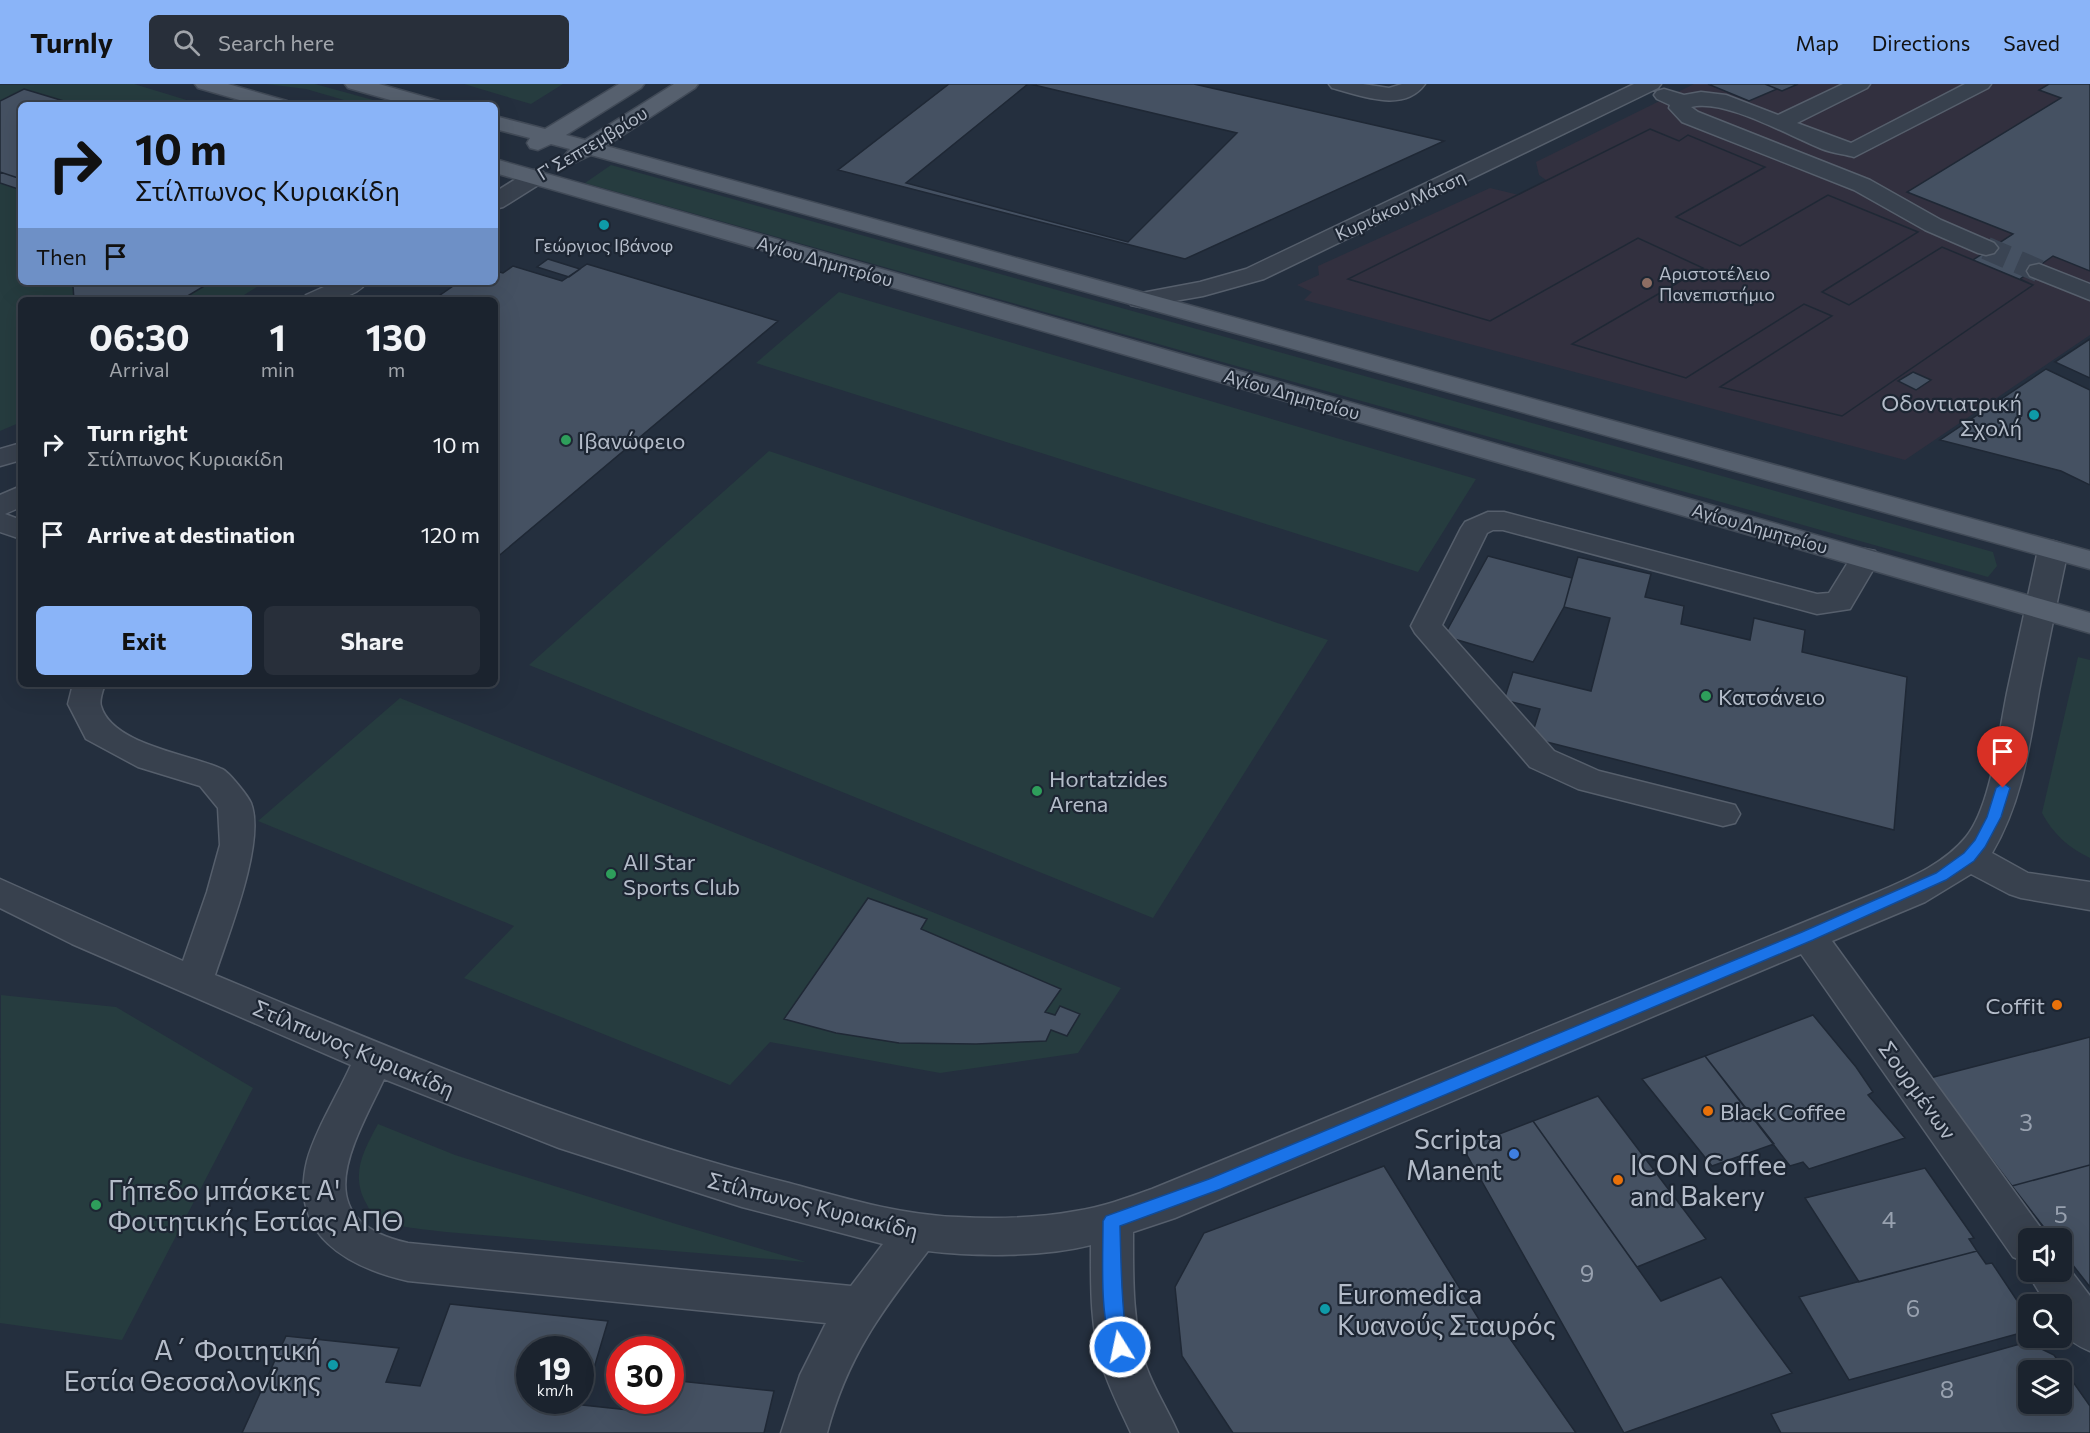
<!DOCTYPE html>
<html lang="en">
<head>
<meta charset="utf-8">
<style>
  body { margin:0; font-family:Commissioner,sans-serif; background:#282f3a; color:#f1f3f6; height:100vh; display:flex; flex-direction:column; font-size:22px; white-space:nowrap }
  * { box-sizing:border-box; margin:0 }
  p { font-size:20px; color:#a0a4aa }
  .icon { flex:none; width:33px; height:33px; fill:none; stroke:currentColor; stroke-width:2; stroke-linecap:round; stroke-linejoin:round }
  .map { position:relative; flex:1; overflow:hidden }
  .panel { position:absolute; left:18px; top:213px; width:480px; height:390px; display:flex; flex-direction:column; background:#1b232e; border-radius:9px; box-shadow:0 6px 24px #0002,0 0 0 2px #39404a }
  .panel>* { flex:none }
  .top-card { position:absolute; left:18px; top:18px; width:480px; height:183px; border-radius:9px; box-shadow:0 6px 24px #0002,0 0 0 2px #39404a; background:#8ab4f8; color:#111; overflow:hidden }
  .fabs { position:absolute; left:2018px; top:1144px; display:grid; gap:12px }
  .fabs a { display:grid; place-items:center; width:54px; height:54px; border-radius:9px; background:#1b232e; box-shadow:0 6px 24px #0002,0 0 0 2px #39404a; font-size:30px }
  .speed { position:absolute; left:516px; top:1252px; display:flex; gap:12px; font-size:30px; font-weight:700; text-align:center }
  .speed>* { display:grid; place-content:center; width:78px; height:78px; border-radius:50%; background:#1b232e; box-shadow:0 6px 24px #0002,0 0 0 2px #39404a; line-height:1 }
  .speed small { font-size:15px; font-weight:400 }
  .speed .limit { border:9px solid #d22; background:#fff; color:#111 }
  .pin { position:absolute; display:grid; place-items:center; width:51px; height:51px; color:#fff; margin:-62px -26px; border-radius:50% 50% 50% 0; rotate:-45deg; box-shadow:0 0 6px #0007 }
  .pin .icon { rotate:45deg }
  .me { position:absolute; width:66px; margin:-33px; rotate:350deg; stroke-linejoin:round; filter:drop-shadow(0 0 4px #0008) }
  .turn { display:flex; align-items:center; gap:21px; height:126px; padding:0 18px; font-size:27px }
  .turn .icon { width:78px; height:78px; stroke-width:2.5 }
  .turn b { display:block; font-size:42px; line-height:51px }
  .then { display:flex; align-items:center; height:57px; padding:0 18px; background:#0003; gap:12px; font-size:22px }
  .eta { display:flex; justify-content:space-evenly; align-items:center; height:102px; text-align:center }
  .eta b { font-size:36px; font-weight:700; line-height:42px }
  .cta { display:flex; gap:12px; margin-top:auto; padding:12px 18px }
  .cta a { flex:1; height:69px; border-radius:9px; background:#8ab4f8; color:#111; font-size:24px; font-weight:700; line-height:69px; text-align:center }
  .cta a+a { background:#282f3a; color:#f1f3f6 }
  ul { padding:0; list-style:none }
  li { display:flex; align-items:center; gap:18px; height:90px; padding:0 18px }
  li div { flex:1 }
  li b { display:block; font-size:22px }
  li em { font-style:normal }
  header { display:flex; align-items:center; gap:36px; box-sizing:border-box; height:84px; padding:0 30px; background:#8ab4f8; color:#111 }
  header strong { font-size:28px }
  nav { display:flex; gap:33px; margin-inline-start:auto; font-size:21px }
  .search { width:420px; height:54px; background:#282f3a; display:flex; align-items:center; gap:15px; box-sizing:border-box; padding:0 21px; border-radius:9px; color:#a0a4aa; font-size:22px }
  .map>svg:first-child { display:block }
  .medical { fill:#32303f }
  .green { fill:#263c3f }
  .building { fill:#455162; stroke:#1f2835; stroke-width:1.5; fill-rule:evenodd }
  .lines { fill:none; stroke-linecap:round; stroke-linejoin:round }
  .minor-tunnel { stroke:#3a4453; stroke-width:23; stroke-dasharray:23 12; stroke-linecap:butt }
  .minor-casing { stroke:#565f6c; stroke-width:3 }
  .major-casing { stroke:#414a57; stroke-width:3 }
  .minor { fill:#38414e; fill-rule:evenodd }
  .major { fill:#56606e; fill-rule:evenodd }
  .route { fill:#1a73e8; stroke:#114b97; stroke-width:1.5 }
  .culture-dot { fill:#0f9aa8; stroke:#1d2633; stroke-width:2 }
  .education-dot { fill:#8d6e63; stroke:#1d2633; stroke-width:2 }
  .leisure-dot { fill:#2e9e5b; stroke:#1d2633; stroke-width:2 }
  .food-dot { fill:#e8710a; stroke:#1d2633; stroke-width:2 }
  .shop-dot { fill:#3f7fe0; stroke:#1d2633; stroke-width:2 }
  .labels { text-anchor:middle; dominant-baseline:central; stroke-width:4.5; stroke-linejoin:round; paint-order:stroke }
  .far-street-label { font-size:18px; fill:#b4bcc9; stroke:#1d2633 }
  .far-poi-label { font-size:18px; fill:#b4bcc9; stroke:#1d2633 }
  .poi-label { font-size:22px; fill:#b4bcc9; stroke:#1d2633; text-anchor:start }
  .street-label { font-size:22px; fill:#b4bcc9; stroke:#1d2633 }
  .near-number-label { font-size:24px; fill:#98a1af }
  .near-poi-label { font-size:27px; fill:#b4bcc9; stroke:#1d2633; text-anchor:start }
</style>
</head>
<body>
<header>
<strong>Turnly</strong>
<div class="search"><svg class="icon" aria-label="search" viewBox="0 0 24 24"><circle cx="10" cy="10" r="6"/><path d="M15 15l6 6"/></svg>Search here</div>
<nav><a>Map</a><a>Directions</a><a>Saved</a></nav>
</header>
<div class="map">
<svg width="2090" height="1349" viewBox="0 0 2090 1349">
  <rect width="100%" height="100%" fill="#242f3e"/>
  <!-- medical -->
  <path class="medical" d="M1694,0H2090V251L1905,376L1304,216L1312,208L1297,201L1319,191L1318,182L1490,104L1519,111L1546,96L1539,91L1536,78Z"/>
  <!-- green -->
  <path class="green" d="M134,0L203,21H21V198H265L236,216H21V338L0,347V1Z
    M266,0H315L391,21H361L306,5Z
    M464,0H563L531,20Z
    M611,81L1993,468L1997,482L1988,493L585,99Z
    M839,208L1476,395L1418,488L756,279Z
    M769,367L1328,556L1153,834L529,581Z
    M2078,573L2090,576V774C2069,764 2053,750 2042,729Z
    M400,614L1121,904L1078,969L940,989L770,958L730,1001L464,894L514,842L258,737Z
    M1,911L116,923L253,1004L122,1256L0,1239Z
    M378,1040L455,1071L676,1140L806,1178L446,1148C425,1145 396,1144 377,1134C371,1131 369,1124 366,1119C350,1090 364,1066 378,1040Z"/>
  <!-- building -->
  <path class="building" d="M949,0H1194L1444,57L1185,175L838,86Z
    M1028,0H1030L1237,49L1128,158L906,99Z
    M1708,0H1765L1777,5L1749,17Z
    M1765,0H1798L1782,7Z
    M2049,0H2090V187L2053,172L2020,195L2033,201L1842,332L1720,303L1832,232L1804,220L1686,294L1572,260L1703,184L1638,154L1490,237L1348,195L1650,45L1679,57L1688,51L1765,83L1676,133L1740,162L1828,111L1918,148L1822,208L1849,221L1942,163L1973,176L2013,150L1907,108L2061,14L2039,6Z
    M24,5L77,21H21V95L0,88V17Z
    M1650,45L1679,57L1688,51L1765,83L1676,133L1740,162L1828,111L1918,148L1822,208L1849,221L1942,163L2033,201L1842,332L1720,303L1832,232L1804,220L1686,294L1572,260L1703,184L1638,154L1490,237L1348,195Z
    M0,88L21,95V106L0,99Z
    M548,175L580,185L569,193L537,183Z
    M587,180L778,237L495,475V216H433L459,198H495V187L503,189L513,182L562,197Z
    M81,198H211L181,216H74L73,202Z
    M2090,255V294L2055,278Z
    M2046,285L2090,306V401L2061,387L1940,356Z
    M1913,288L1931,296L1916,306L1898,297Z
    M1488,472L1572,494L1564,523L1533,578L1444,552Z
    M1578,473L1651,490L1645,513L1684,522L1681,540L1750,556L1754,534L1805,546L1802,568L1907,593L1894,746L1531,654L1540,625L1504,616L1513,588L1591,607L1610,534L1564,523Z
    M868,814L927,835L921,845L1061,905L1045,928L1055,931L1060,922L1080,930L1067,952L1051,946L1046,957L976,960L899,959L836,949L784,935Z
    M1813,931L1856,983L1873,1008L1868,1011L1905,1054L1809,1085L1803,1078L1790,1082L1705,972Z
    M2090,953V1081L2012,1102L1930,994Z
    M1705,972L1774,1060L1712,1082L1642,995Z
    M1598,1012L1706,1155L1637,1183L1533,1037Z
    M1533,1037L1661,1217L1721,1193L1792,1289L1624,1349L1463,1064Z
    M2090,1081V1203L2061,1166V1155H2053L2012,1102Z
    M1384,1082L1488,1250L1504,1246L1576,1349H1233L1182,1272L1175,1203L1204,1149Z
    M1925,1084L1974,1154L1969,1155L1977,1167L1859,1198L1805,1114Z
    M1977,1167L1986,1180L1992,1179L2028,1233V1247L1849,1296L1799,1213Z
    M450,1220L608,1237L583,1321L656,1329L659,1317H670V1296L774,1307L764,1349H242L286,1252L399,1264L386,1298L420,1302ZM530,1266H580V1317H530Z
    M2027,1258L2054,1271L2090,1322V1349H1781L1771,1330ZM2028,1287H2061V1320H2028Z"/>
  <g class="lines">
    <!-- minor-tunnel -->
    <path class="minor-tunnel" d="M1986,164L2039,187"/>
    <defs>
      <path id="minor" d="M1329,0H1363L1389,4L1402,0H1425C1404,30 1360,11 1332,4Z
        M1634,0H1661L1658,4L1264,195L1203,212L1140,223L1131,221L1128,216L1131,211L1200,198L1246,185Z
        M1843,0H1870L1867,4L1797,39L1851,59L1965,0H1991L1988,4L1854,73C1844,70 1832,69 1822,65C1789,52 1724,14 1691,23L1698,28L1870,96L1941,136L1994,159L1998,164L1994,169L1986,171L1978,169L1925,146L1854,106L1682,38L1669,24L1670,21L1657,15L1654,11L1657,7L1664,5L1684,11L1701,8L1726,11L1778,31Z
        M535,86L543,88L546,93L543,98L503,123L495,125V108L527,88Z
        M2039,180L2090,200V216L2030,192L2027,187L2030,182Z
        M335,198H367C354,217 324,216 303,216L306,211Z
        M21,359V376L0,382V365Z
        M21,402V423L5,430L21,436V455L0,448V411Z
        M1488,428H1504L1817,510L1829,509L1855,467L1865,465L1875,467L1880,474L1850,525L1817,530L1503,446H1493L1487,449L1442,541L1554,667L1599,687L1735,721L1740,730L1735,739L1723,742L1578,705L1530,683L1415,549L1411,542L1461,444L1465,438Z
        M2053,457L2063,460L2068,466C2058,513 2048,560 2039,607C2029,664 2022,718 1992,769L2028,789L2090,798V826L2021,814L2009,810L1971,790L1925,818L1832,857L2043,1147L2047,1155H2028V1179L2013,1173L1801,870L1175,1134L1133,1148C1133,1193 1132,1239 1146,1282C1154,1305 1168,1326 1178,1349H1131C1121,1327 1109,1304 1102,1281C1090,1242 1091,1201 1091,1161C1044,1173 977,1173 928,1167C881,1228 847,1273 827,1349H781L800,1291L826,1239L408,1197C347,1183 289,1151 307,1077C315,1047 338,1010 351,981L72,860L0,824V795L183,877L207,808L220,761L218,724L200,702L138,683L86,655L68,620L73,600H105C103,606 99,616 101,622C112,661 190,670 222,685C229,688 248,712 251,719C266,758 228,851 215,891C402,969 588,1048 785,1098C841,1113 899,1131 958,1133C996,1135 1038,1134 1076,1127C1102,1123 1127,1114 1152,1105L1878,808C1910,794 1944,780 1966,753C1992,721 1999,645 2008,604C2018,558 2028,512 2038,466L2043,460ZM384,995L559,1064L742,1123L883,1160L851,1202L408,1159C304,1136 354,1059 384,995Z
        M2061,1174L2090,1212V1267C2065,1257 2061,1247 2061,1221H2047L2027,1188L2028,1185V1188H2061Z"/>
      <path id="major" d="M195,0H228L287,17L291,21H257L198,4Z
        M345,0H379L439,17L443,21H408L348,4Z
        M619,0H644L641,4L566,51L585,56L674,0H698L695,4L606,62L2090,467V485L591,71L576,78L568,76L565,71L570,65L551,60L538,66L530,64L527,59L530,54L495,45V32L545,45Z
        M495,75L2090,529V549L495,89Z"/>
    </defs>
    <!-- minor casing -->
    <use href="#minor" class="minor-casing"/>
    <!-- major casing -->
    <use href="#major" class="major-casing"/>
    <!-- minor -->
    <use href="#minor" class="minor"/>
    <!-- major -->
    <use href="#major" class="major"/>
  </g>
  <!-- route -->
  <path class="route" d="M2003,699L2010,704L2001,733L1985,763L1974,777L1946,796L1813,856L1221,1105L1120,1142C1121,1175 1121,1208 1125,1241C1126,1251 1131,1259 1127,1269L1120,1271L1114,1269C1099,1235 1103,1175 1103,1137L1106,1132L1209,1095L1802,848L1936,789L1964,769L1975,756L1987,733L1996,704Z"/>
  <!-- markers -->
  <g class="culture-dot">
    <circle cx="604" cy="141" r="6"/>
    <circle cx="2034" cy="331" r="6"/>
    <circle cx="1325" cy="1225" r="6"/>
    <circle cx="333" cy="1281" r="6"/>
  </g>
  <circle class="education-dot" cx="1647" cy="199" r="6"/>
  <g class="leisure-dot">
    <circle cx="566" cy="356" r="6"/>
    <circle cx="1706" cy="612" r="6"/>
    <circle cx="1037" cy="707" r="6"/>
    <circle cx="611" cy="790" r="6"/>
    <circle cx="96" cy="1121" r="6"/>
  </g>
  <g class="food-dot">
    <circle cx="2057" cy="921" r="6"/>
    <circle cx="1708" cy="1027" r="6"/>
    <circle cx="1618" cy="1096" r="6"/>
  </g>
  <circle class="shop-dot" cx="1514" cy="1070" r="6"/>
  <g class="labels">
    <!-- far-street labels -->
    <g class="far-street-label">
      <text transform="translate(592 59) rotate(-31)">Γ' Σεπτεμβρίου</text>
      <text transform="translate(1400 121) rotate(-25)">Κυριάκου Μάτση</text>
      <text transform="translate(825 177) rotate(16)">Αγίου Δημητρίου</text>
      <text transform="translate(1292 310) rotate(16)">Αγίου Δημητρίου</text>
      <text transform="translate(1760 444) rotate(16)">Αγίου Δημητρίου</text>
    </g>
    <!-- far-poi labels -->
    <g class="far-poi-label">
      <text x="604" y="161">Γεώργιος Ιβάνοφ</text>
      <text x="1659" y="189" text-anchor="start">Αριστοτέλειο<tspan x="1659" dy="21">Πανεπιστήμιο</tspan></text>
    </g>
    <!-- poi labels -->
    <g class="poi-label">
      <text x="2022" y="318" text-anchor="end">Οδοντιατρική<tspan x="2022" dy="25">Σχολή</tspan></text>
      <text x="578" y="356">Ιβανώφειο</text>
      <text x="1718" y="612">Κατσάνειο</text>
      <text x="1049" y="694">Hortatzides<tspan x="1049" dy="25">Arena</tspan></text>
      <text x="623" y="777">All Star<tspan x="623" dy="25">Sports Club</tspan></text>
      <text x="2045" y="921" text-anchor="end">Coffit</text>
      <text x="1720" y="1027">Black Coffee</text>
    </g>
    <!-- street labels -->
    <g class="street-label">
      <text transform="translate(354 964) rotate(23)">Στίλπωνος Κυριακίδη</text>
      <text transform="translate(1918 1006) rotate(54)">Σουρμένων</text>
      <text transform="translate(813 1121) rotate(14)">Στίλπωνος Κυριακίδη</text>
    </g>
    <!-- near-number labels -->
    <g class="near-number-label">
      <text x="2026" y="1037">3</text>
      <text x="2061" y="1129">5</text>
      <text x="1889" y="1134">4</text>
      <text x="1587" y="1188">9</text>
      <text x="1913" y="1223">6</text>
      <text x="1947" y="1304">8</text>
    </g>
    <!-- near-poi labels -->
    <g class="near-poi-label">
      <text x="1502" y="1054" text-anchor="end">Scripta<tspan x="1502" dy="31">Manent</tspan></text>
      <text x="1630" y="1080">ICON Coffee<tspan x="1630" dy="31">and Bakery</tspan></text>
      <text x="108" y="1105">Γήπεδο μπάσκετ Α'<tspan x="108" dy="31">Φοιτητικής Εστίας ΑΠΘ</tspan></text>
      <text x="1337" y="1209">Euromedica<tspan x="1337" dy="31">Κυανούς Σταυρός</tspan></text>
      <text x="321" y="1265" text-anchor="end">Α΄ Φοιτητική<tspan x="321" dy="31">Εστία Θεσσαλονίκης</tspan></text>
    </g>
  </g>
</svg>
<div class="fabs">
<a><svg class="icon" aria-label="sound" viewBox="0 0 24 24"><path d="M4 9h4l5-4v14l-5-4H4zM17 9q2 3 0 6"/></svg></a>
<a><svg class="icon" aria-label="search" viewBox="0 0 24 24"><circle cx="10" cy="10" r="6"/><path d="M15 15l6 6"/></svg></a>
<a><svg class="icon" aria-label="layers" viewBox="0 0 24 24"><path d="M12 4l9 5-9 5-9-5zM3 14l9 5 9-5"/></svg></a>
</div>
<div class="speed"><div>19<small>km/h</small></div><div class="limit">30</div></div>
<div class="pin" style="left:2003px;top:704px;background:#d93025"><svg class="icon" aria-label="arrive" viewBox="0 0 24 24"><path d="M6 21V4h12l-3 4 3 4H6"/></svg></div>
<svg class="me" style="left:1120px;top:1263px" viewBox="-20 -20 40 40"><circle r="17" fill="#1a73e8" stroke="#fff" stroke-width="3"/><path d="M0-11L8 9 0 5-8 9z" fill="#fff"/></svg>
<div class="top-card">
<div class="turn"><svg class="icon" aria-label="right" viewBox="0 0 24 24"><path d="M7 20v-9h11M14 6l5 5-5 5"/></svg><div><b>10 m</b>Στίλπωνος Κυριακίδη</div></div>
<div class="then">Then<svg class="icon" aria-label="arrive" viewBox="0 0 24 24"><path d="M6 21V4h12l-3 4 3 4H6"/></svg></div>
</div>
<section class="panel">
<div class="eta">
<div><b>06:30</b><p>Arrival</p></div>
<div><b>1</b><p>min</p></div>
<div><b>130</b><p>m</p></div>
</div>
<ul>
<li><svg class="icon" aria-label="right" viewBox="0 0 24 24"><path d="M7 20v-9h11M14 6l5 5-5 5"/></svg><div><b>Turn right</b><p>Στίλπωνος Κυριακίδη</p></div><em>10 m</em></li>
<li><svg class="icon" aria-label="arrive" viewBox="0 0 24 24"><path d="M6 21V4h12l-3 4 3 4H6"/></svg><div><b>Arrive at destination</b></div><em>120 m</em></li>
</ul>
<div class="cta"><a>Exit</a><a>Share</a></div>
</section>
</div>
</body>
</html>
